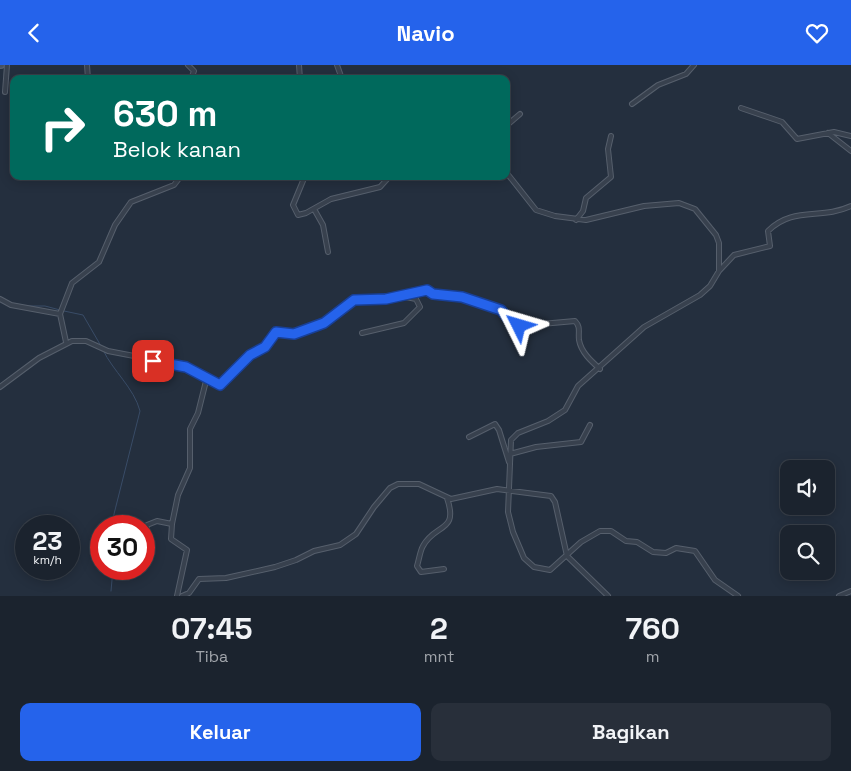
<!DOCTYPE html>
<html lang="id">
<head>
<meta charset="utf-8">
<style>
  body { margin:0; font-family:"Space Grotesk",sans-serif; background:#282f3a; color:#f1f3f6; height:100vh; display:flex; flex-direction:column; font-size:19px; white-space:nowrap }
  * { box-sizing:border-box; margin:0 }
  p { font-size:16px; color:#a0a4aa }
  .icon { flex:none; width:28px; height:28px; fill:none; stroke:currentColor; stroke-width:2; stroke-linecap:round; stroke-linejoin:round }
  .map { position:relative; height:531px; overflow:hidden }
  .sheet { display:flex; flex-direction:column; background:#1b232e; flex:1 }
  .sheet>* { flex:none }
  .top-card { position:absolute; left:10px; top:10px; width:500px; height:105px; border-radius:10px; box-shadow:0 2px 12px #0003,0 0 0 1px #39404a; background:#00695c; color:#fff; overflow:hidden }
  .controls { position:absolute; left:780px; top:395px; display:grid; gap:10px }
  .controls a { display:grid; place-items:center; width:55px; height:55px; border-radius:10px; background:#1b232e; box-shadow:0 2px 12px #0003,0 0 0 1px #39404a; font-size:25px }
  .speed { position:absolute; left:15px; top:450px; display:flex; gap:10px; font-size:25px; font-weight:700; text-align:center }
  .speed>* { display:grid; place-content:center; width:65px; height:65px; border-radius:50%; background:#1b232e; box-shadow:0 2px 12px #0003,0 0 0 1px #39404a; line-height:1 }
  .speed small { font-size:12px; font-weight:400 }
  .speed .limit { border:8px solid #d22; background:#fff; color:#111 }
  .pin { position:absolute; display:grid; place-items:center; width:42px; height:42px; color:#fff; margin:-21px; border-radius:10px; box-shadow:0 2px 8px #0006 }
  .me { position:absolute; width:55px; margin:-28px; rotate:310deg; stroke-linejoin:round; filter:drop-shadow(0 0 4px #0008) }
  .turn { display:flex; align-items:center; gap:18px; height:105px; padding:0 20px; font-size:22px }
  .turn .icon { width:65px; height:65px; stroke-width:2.5 }
  .turn b { display:block; font-size:35px; line-height:42px }
  .eta { display:flex; justify-content:space-evenly; align-items:center; height:85px; text-align:center }
  .eta b { font-size:30px; font-weight:700; line-height:35px }
  .primary-button { display:flex; gap:10px; margin-top:auto; padding:10px 20px }
  .primary-button a { flex:1; height:58px; border-radius:10px; background:#2563eb; color:#fff; font-size:20px; font-weight:700; line-height:58px; text-align:center }
  .primary-button a+a { background:#282f3a; color:#f1f3f6 }
  header { display:flex; justify-content:space-between; align-items:center; height:65px; padding:0 20px; background:#2563eb; color:#fff; font-size:22px; font-weight:700 }
  .map>svg:first-child { display:block }
  .lines { fill:none; stroke-linecap:round; stroke-linejoin:round }
  .stream { stroke:#394c67; stroke-width:1 }
  .minor-casing { stroke:#565f6c; stroke-width:6 }
  .secondary-casing { stroke:#565f6c; stroke-width:8 }
  .minor { stroke:#38414e; stroke-width:4 }
  .secondary { stroke:#465061; stroke-width:5.5 }
  .route-casing { stroke:#184099; stroke-width:12 }
  .route { stroke:#2563eb; stroke-width:9 }
</style>
</head>
<body>
<header><svg class="icon" aria-label="back" viewBox="0 0 24 24"><path d="M15 5l-7 7 7 7"/></svg>Navio<svg class="icon" aria-label="heart" viewBox="0 0 24 24"><path d="M12 20l-8-8c-3-5 5-10 8-4 3-6 11-1 8 4z"/></svg></header>
<div class="map">
<svg width="851" height="531" viewBox="0 0 851 531">
  <rect width="100%" height="100%" fill="#242f3e"/>
  <g class="lines">
    <!-- stream -->
    <path class="stream" d="M29,241H45L60,245
      M64,246L83,250L101,281
      M103,285C113,306 134,323 140,346L114,449L113,461
      M111,526L113,504"/>
    <defs>
      <path id="minor" d="M87,0L88,14
        M188,0L194,6L191,14
        M299,0L300,14
        M337,0L342,14
        M5,27L7,0
        M632,39L658,20L686,9L694,0
        M741,43L782,57L797,74L834,67L851,71
        M506,61L520,49
        M828,68L851,86
        M506,107L536,145L555,151L586,155L644,141L679,138L695,144L716,170L719,178V206L710,221L700,230L644,262L634,271L578,321L565,345L548,356L518,368L511,375L508,447L513,467L524,493L534,502L550,505L581,477L600,466H611L626,476L637,477L653,487L666,488L676,483L695,486L715,515L738,531
        M305,111L293,140L298,150L306,148L331,134L380,122L390,111
        M314,144L323,160L328,187
        M576,155L583,146L586,133L611,112L608,84L611,71
        M719,206L734,190L770,181L768,166C793,141 821,155 851,141
        M0,234L11,240L60,249
        M362,268L404,258L420,242L416,234L406,232
        M66,277L60,249L72,218L99,197L115,160L131,137L174,120L181,111
        M207,312L217,320L222,319L250,290L265,282L276,267L295,269L323,258L354,235L386,234L427,225L433,229L461,232L501,245L512,258L519,261L575,256C581,262 578,267 579,275C581,287 591,296 600,304
        M0,322L39,293L72,276H86L108,286L181,300L207,312L198,348L190,364V403L178,430L172,459L171,474L187,485L177,531
        M469,372L495,359L499,365L509,397
        M510,389L536,382L581,377L590,360
        M144,471L146,470L147,460L157,456L172,459
        M444,504L421,507L417,501C419,495 420,486 423,481C435,458 459,468 447,433
        M182,531L189,528L199,514L226,513L275,502L296,495L314,486L340,480L356,469L374,442L390,423L398,419H419L451,434L497,424L551,431L555,437L567,491L608,531
        M839,531L851,526"/>
      <path id="secondary" d="M0,0H1"/>
    </defs>
    <!-- minor casing -->
    <use href="#minor" class="minor-casing"/>
    <!-- secondary casing -->
    <use href="#secondary" class="secondary-casing"/>
    <!-- minor -->
    <use href="#minor" class="minor"/>
    <!-- secondary -->
    <use href="#secondary" class="secondary"/>
  </g>
  <g class="lines">
    <defs>
      <path id="route" d="M153,296L186,302L220,320L250,290L265,282L276,267L294,269L324,258L354,235L386,234L427,225L433,229L462,232L501,245L512,258L519,261"/>
    </defs>
    <!-- route casing -->
    <use href="#route" class="route-casing"/>
    <!-- route -->
    <use href="#route" class="route"/>
  </g>
</svg>
<div class="controls">
<a><svg class="icon" aria-label="sound" viewBox="0 0 24 24"><path d="M4 9h4l5-4v14l-5-4H4zM17 9q2 3 0 6"/></svg></a>
<a><svg class="icon" aria-label="search" viewBox="0 0 24 24"><circle cx="10" cy="10" r="6"/><path d="M15 15l6 6"/></svg></a>
</div>
<div class="speed"><div>23<small>km/h</small></div><div class="limit">30</div></div>
<div class="pin" style="left:153px;top:296px;background:#d93025"><svg class="icon" aria-label="arrive" viewBox="0 0 24 24"><path d="M6 21V4h12l-3 4 3 4H6"/></svg></div>
<svg class="me" style="left:519px;top:261px" viewBox="-20 -20 40 40"><path d="M0-17L14 15 0 8-14 15z" fill="#2563eb" stroke="#fff" stroke-width="4"/></svg>
<div class="top-card">
<div class="turn"><svg class="icon" aria-label="right" viewBox="0 0 24 24"><path d="M7 20v-9h11M14 6l5 5-5 5"/></svg><div><b>630 m</b>Belok kanan</div></div>
</div>
</div>
<section class="sheet">
<div class="eta">
<div><b>07:45</b><p>Tiba</p></div>
<div><b>2</b><p>mnt</p></div>
<div><b>760</b><p>m</p></div>
</div>
<div class="primary-button"><a>Keluar</a><a>Bagikan</a></div>
</section>
</body>
</html>
